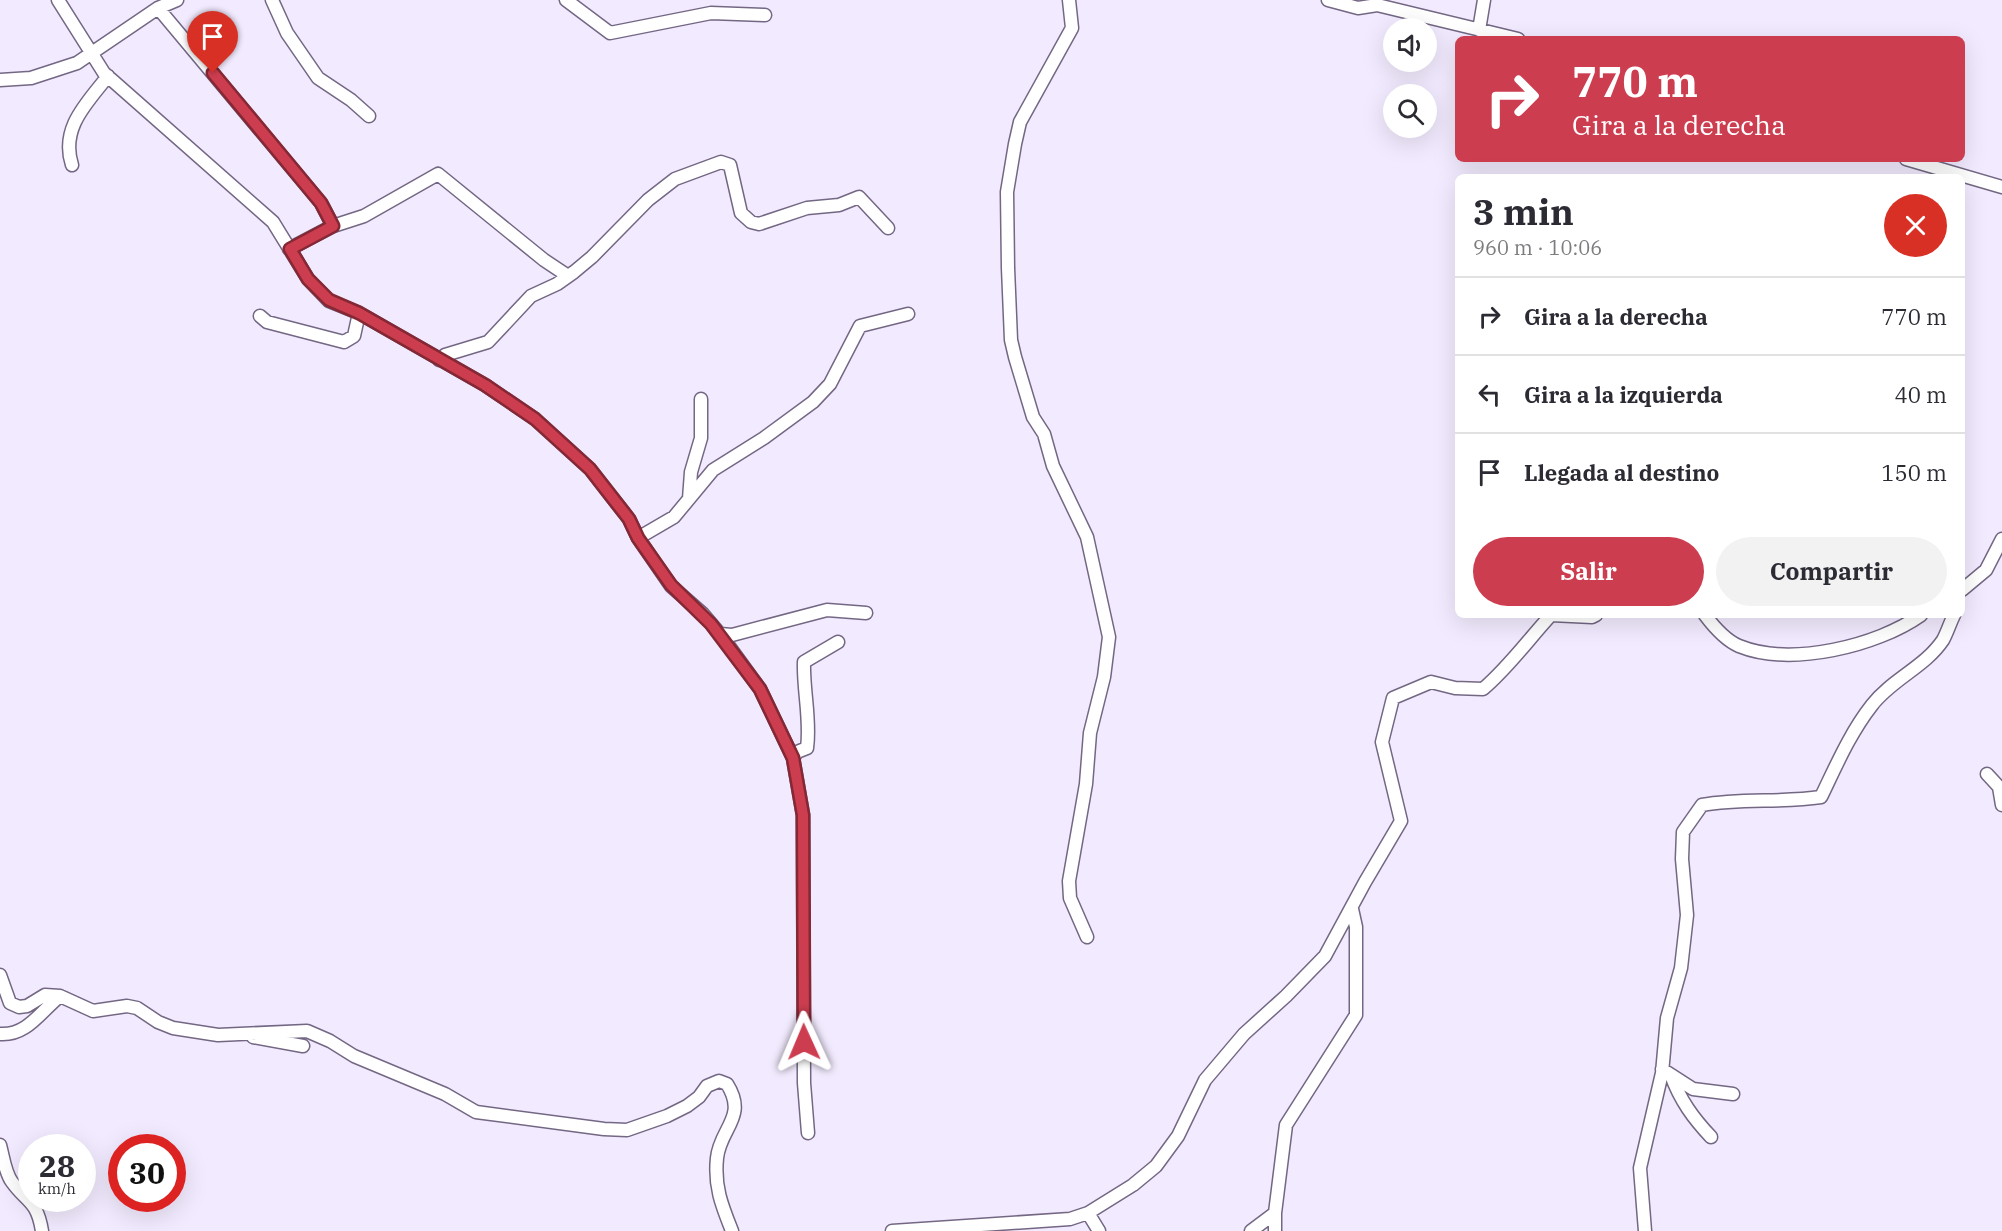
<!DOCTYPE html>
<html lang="es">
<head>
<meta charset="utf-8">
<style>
  body { margin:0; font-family:"IBM Plex Serif",serif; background:#f2f2f3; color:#2b2b33; height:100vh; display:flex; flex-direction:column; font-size:22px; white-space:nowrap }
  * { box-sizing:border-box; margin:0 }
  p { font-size:20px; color:#7c7c81 }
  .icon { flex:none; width:33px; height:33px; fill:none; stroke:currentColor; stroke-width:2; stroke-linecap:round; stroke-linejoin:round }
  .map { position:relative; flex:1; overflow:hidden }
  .panel { position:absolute; left:1455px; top:174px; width:510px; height:444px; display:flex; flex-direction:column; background:#fff; border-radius:9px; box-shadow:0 6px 24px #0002 }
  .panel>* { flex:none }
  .hud { position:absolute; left:1455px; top:36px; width:510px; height:126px; border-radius:9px; box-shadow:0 6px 24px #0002; background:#cd3d50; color:#fff; overflow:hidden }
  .tools { position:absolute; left:1383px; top:18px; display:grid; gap:12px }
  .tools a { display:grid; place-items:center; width:54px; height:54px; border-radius:50%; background:#fff; box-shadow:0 6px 24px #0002; font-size:30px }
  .speed { position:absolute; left:18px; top:1134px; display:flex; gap:12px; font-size:30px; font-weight:700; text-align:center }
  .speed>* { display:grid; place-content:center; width:78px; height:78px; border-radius:50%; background:#fff; box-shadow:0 6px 24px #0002; line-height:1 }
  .speed small { font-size:15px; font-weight:400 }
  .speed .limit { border:9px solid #d22; background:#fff; color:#111 }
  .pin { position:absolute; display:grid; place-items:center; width:51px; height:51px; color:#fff; margin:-62px -26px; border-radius:50% 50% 50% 0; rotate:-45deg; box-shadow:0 0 6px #0007 }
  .pin .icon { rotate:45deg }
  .me { position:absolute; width:66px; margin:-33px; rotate:359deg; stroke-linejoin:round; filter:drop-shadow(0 0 4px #0008) }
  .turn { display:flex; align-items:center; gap:21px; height:126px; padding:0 18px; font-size:27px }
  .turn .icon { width:78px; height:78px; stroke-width:2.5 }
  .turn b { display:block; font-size:42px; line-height:51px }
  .round { display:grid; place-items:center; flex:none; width:63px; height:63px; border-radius:32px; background:#f2f2f3 }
  .overview { display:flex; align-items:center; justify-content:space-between; height:102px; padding:0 18px }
  h1 { font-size:36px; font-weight:700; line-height:45px }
  .button { display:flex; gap:12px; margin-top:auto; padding:12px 18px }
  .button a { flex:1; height:69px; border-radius:36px; background:#cd3d50; color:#fff; font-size:24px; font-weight:700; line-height:69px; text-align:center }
  .button a+a { background:#f2f2f3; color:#2b2b33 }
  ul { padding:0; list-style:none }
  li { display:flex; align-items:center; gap:18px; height:78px; padding:0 18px; border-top:2px solid #e1e1e2 }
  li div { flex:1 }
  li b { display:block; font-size:22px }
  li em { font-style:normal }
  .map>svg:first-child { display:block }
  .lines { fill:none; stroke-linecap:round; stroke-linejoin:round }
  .minor-casing { stroke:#736784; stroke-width:15 }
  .minor { stroke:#fff; stroke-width:12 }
  .route-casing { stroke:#852834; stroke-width:15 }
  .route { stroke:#cd3d50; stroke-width:10 }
</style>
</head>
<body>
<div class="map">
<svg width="2002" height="1231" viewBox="0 0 2002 1231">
  <rect width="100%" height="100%" fill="#f2eafe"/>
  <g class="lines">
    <defs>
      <path id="minor" d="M58,0L104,73L273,222L308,279L329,301L359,313L485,385L535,419L590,469L629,519L638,538L671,586L703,614L720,634L760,689L793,758L803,815L804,1083L808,1133
        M272,0L287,33L318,78L351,100L369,116
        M566,0L610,33L711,13L765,15
        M1069,0L1072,28L1020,122L1015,144L1007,192L1008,268L1011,340L1015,357L1033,417L1044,434L1053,466L1087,537L1109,637L1104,677L1090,733L1086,784L1069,881L1070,898L1087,937
        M1328,0L1358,8L1377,5L1518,39
        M158,8L321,203L333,226
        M1479,30L1484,0
        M0,80L31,78L77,63L158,8L177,0
        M1906,159L2002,187
        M72,165C60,128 87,103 108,76
        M289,249L333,226L364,216L438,174L544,260L568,276
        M260,316L267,322L344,342L354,336L359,313
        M439,360L445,355L488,342L531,296L557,284L574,272L592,257L648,200L675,179L721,162L730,165L741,213L751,222L759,224L807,208L839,205L859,197L888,228
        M689,499L691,472L701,438V399
        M638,538L674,517L713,470L764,438L813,402L830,384L860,326L908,314
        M1962,590L1986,570L2002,539
        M1705,615C1714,627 1725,640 1739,646C1791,667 1877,646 1921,615
        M720,634L732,635L827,610L866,613
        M793,758L797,752L807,748C811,720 803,690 804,662L838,642
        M1987,774L1999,787L2002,805
        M0,975L10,1003L19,1007L27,1006L45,995L60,996L93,1011L127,1006L137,1008L158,1022L173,1028L218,1035L307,1031L330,1041L354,1056L445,1094L476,1112L604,1129L627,1130L667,1116L687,1106L699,1097L707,1086L719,1081L727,1084C748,1117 720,1128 717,1158C714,1187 722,1206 732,1231
        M0,1034C27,1036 41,1011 60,996
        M253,1037L303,1046
        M1662,1069L1693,1089L1733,1094
        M1671,1075C1680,1100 1693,1118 1711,1137
        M0,1145C3,1156 5,1173 12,1182C27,1203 37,1200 42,1231
        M1088,1213L1099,1231
        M892,1231L1070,1219L1088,1213L1133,1185L1156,1166L1178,1136L1205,1080L1244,1034L1286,996L1325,956L1365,882L1401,821L1382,742L1393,698L1431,682L1455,688L1483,689C1508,668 1528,640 1551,615L1592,617L1596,615
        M1251,1231L1275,1213
        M1275,1231V1213L1286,1125L1356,1015V927L1352,909
        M1645,1231L1640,1168L1662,1073L1667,1018L1681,968L1687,915L1682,859L1683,832L1702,805C1741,798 1781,803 1821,797C1836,766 1850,733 1872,705C1892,679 1925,667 1943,640C1947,633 1950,623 1954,615"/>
    </defs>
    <!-- minor casing -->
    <use href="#minor" class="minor-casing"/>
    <!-- minor -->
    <use href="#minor" class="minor"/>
  </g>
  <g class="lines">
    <defs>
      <path id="route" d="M213,73L321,203L333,226L290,249L308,279L329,300L359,313L485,385L535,419L590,469L629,519L638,538L671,585L711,624L760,689L793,758L803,815L804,1042"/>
    </defs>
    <!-- route casing -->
    <use href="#route" class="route-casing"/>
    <!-- route -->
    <use href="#route" class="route"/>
  </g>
</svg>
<div class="tools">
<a><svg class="icon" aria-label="sound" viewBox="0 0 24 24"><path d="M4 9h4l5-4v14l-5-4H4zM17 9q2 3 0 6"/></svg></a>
<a><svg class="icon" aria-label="search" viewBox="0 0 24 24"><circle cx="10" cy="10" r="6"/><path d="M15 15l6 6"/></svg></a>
</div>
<div class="speed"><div>28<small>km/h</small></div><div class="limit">30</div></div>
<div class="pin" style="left:213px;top:73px;background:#d93025"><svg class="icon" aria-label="arrive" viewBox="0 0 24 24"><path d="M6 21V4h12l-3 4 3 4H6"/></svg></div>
<svg class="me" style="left:804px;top:1042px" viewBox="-20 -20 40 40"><path d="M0-17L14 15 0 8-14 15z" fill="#cd3d50" stroke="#fff" stroke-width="4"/></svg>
<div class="hud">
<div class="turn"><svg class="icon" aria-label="right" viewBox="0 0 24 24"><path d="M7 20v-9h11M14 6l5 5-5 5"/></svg><div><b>770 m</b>Gira a la derecha</div></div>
</div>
<section class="panel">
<div class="overview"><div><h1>3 min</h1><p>960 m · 10:06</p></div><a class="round" style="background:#d93025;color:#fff"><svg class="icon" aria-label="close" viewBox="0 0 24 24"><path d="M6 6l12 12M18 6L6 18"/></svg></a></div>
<ul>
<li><svg class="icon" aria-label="right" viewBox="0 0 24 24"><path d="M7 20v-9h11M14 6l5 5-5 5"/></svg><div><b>Gira a la derecha</b></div><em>770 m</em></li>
<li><svg class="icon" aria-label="left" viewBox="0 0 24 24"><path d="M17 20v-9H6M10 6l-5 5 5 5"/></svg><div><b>Gira a la izquierda</b></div><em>40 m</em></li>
<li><svg class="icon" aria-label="arrive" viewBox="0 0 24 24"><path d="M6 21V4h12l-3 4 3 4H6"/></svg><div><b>Llegada al destino</b></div><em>150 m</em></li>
</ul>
<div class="button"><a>Salir</a><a>Compartir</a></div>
</section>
</div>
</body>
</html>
